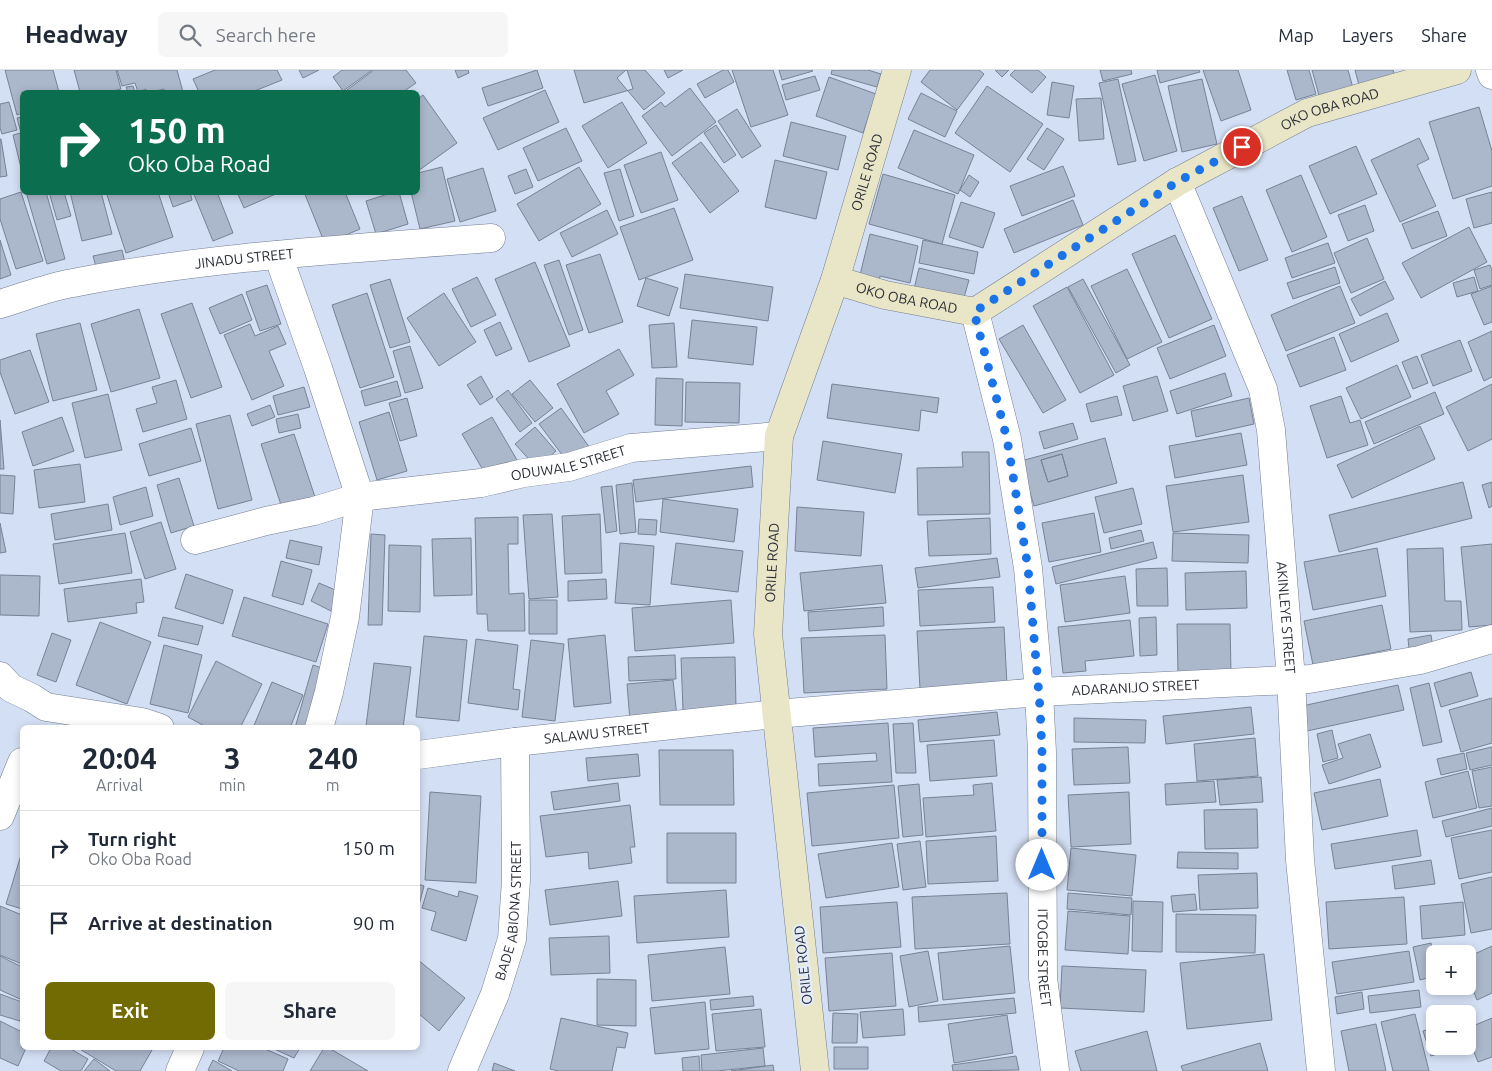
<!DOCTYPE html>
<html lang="en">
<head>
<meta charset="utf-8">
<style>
  body { margin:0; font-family:Ubuntu,sans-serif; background:#f6f6f7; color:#1f2937; height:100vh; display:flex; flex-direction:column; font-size:19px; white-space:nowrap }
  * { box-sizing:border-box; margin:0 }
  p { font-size:16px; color:#747a83 }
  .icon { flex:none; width:28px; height:28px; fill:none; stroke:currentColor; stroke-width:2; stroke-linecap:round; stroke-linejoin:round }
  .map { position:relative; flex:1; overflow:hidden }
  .sheet { position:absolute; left:20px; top:655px; width:400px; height:325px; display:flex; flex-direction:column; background:#fff; border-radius:8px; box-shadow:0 2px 8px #0003 }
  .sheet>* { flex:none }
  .top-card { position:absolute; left:20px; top:20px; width:400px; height:105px; border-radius:8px; box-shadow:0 2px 8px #0003; background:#0b6e4f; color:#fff; overflow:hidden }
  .fabs { position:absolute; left:1426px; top:875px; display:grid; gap:10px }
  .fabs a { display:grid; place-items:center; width:50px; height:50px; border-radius:8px; background:#fff; box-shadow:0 2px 8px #0003; font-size:25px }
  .pin { position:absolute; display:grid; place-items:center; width:42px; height:42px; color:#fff; margin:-21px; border:2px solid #fff; border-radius:50%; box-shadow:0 1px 5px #0007 }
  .me { position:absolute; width:55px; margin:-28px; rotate:0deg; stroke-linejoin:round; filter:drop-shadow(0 0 4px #0008) }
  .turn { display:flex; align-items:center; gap:18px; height:105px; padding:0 25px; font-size:22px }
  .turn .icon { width:65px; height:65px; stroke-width:2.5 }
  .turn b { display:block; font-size:35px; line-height:42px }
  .eta { display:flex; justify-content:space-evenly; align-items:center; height:85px; text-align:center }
  .eta b { font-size:30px; font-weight:700; line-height:35px }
  .button { display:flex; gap:10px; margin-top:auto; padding:10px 25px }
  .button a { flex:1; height:58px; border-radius:8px; background:#726a02; color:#fff; font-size:20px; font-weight:700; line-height:58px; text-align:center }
  .button a+a { background:#f6f6f7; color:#1f2937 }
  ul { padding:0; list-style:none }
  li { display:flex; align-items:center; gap:15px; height:75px; padding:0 25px; border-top:1px solid #e0e1e3 }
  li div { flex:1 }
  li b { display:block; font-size:19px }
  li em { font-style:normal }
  header { display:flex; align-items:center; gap:30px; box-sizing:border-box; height:70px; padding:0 25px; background:#fff; border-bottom:1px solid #e0e1e3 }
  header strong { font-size:24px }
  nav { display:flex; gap:28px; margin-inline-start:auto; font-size:18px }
  .search { width:350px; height:45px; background:#f6f6f7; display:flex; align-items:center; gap:12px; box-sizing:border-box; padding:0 18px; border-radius:8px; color:#747a83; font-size:19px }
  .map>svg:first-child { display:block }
  .building { fill:#abb7cb; stroke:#778295; fill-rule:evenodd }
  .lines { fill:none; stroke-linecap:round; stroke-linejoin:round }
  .street-casing { stroke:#737e91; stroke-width:29 }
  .secondary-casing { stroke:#737e91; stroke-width:29 }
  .street { stroke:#fff; stroke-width:28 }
  .secondary { stroke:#e8e6c6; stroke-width:28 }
  .route { stroke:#1a73e8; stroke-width:9; stroke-dasharray:0 16.2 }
  .labels { text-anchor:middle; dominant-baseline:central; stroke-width:4.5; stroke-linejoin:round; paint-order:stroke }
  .street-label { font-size:14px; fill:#2b2f38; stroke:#e2ecfd }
</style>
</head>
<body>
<header>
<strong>Headway</strong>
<div class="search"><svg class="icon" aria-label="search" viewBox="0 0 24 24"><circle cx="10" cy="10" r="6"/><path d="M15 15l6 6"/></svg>Search here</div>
<nav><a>Map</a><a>Layers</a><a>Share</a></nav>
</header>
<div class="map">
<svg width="1492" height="1001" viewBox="0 0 1492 1001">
  <rect width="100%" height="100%" fill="#d3dff4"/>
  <!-- building -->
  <path class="building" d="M5,0H53L59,22H22V43L17,45Z
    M74,0H116L121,19L109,22H80Z
    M117,0H177L183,22H165L164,19L151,22H147L146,19L138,22L135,13L122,16Z
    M215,0H277L282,10L252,22H199L193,9Z
    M299,0H319L303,8Z
    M342,0H372L343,21L333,7Z
    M374,0H406L416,13L403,22H349L347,20Z
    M455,0H468L469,3L458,8Z
    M537,0L543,18L488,36L482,18Z
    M574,0H627L633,19L584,33Z
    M626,0H645L665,23L644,40L617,8Z
    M664,0H683L668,8Z
    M723,0H728L734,12L705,28L697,14Z
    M732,0H773L788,45L751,57Z
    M779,0H812L813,1L782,10Z
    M832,0H868L881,4L877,17L831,4Z
    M930,0H979L984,4L957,40L921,12Z
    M995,0H1009L1002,7Z
    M1015,0H1038L1046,7L1032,23L1010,5Z
    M1100,0H1131L1132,4L1103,11Z
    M1157,0H1199L1200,2L1160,13Z
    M1203,0H1238L1251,40L1221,51Z
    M1287,0H1309L1316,24L1296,30Z
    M1312,0H1348L1353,18L1320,29Z
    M1355,0H1393L1395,6L1359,15Z
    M1155,5L1177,81L1144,91L1122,14Z
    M815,6L820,20L786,30L782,15Z
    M829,7L876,24L863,63L816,46Z
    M1118,9L1136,91L1118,95L1099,13Z
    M1202,9L1217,74L1182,82L1168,16Z
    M1052,12L1074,16L1069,48L1047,45Z
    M133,16L135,22H128L126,17Z
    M987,16L1043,54L1010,102L955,63Z
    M690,18L716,52L672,86L642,46L661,32L665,37Z
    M545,20L559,52L498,80L483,48Z
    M921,23L957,41L945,67L908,49Z
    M423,25L457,73L418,101V29Z
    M1101,28L1104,69L1079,71L1076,29Z
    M9,32L17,60L2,64L0,58V34Z
    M622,32L647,73L608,98L582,56Z
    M1479,37L1492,81V116L1453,129L1429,52Z
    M737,39L761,76L742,88L718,51Z
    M22,47V102L13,65L21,63L17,48Z
    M791,52L846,66L838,100L783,86Z
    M716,55L736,85L724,93L704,63Z
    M566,58L582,91L538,111L523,78Z
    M1047,58L1064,69L1044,100L1027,89Z
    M914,60L974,85L958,124L898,98Z
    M1419,68L1429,89L1417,95L1436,136L1400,152L1371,90Z
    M0,69H1L7,106L0,107Z
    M701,72L739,121L710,143L672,93Z
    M1356,76L1377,124L1330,144L1309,96Z
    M661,82L678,130L641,143L624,95Z
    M775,90L827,102L816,149L765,137Z
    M1063,96L1075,126L1022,146L1010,116Z
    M442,97L455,151L420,159L411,122H418V103Z
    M579,97L601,134L539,171L517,134Z
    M483,98L496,141L460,152L447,109Z
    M526,99L533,117L515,124L508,106Z
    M620,99L634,146L619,151L604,103Z
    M883,104L955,125L942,174L869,154Z
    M969,105L979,112L970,127L960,120Z
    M1301,105L1327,167L1292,182L1266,120Z
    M21,122L43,191L16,199L0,149V129Z
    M26,122H46L65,189L47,194Z
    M49,122H64L71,146L57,150Z
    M70,122H101L112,164L82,171Z
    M106,122H158L173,167L126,183Z
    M168,122H190L192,130L173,137Z
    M193,122H217L233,163L213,171Z
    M237,122H278V123L244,138Z
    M304,122H345L360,159L325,174Z
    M394,122H399L408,154L376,164L366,131Z
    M1492,122V153L1474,158L1466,129Z
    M1242,126L1268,190L1239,201L1213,138Z
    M1073,130L1083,155L1014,183L1004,159Z
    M961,132L995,143L983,178L949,167Z
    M1365,135L1374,161L1348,171L1338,145Z
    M674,138L693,190L639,210L620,157Z
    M607,140L618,164L572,187L560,163Z
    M1438,141L1447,166L1412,179L1402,154Z
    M1469,157L1487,192L1421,228L1402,193Z
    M870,164L918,176L910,213L880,206L878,217L858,213Z
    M1175,165L1212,249L1169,268L1132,184Z
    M1367,168L1384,209L1351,223L1334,183Z
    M0,170L11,205L0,209Z
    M923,170L978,182L974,204L919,193Z
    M1328,173L1335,193L1292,208L1285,188Z
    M122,180L127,201L99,207L93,186Z
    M600,184L623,252L589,263L566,195Z
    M559,190L583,260L569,265L544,195Z
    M535,192L570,276L529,292L495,209Z
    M1490,195L1492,200V215L1480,219L1474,200Z
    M1335,197L1340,213L1293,229L1287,213Z
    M919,198L969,210L963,231L914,219Z
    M1127,199L1162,272L1127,289L1091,216Z
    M685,204L773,217L768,251L680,238Z
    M477,207L496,245L471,257L452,219Z
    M1474,207L1478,221L1457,227L1453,213Z
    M646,208L678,218L669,246L637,236Z
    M390,209L410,272L390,278L370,215Z
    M1083,209L1130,295L1116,303L1068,217Z
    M1385,211L1394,229L1360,246L1351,229Z
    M267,215L281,254L260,261L246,222Z
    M1340,216L1355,253L1286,281L1271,245Z
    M1492,216V252L1484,255L1471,224Z
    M1067,217L1114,305L1080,323L1033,236Z
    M367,223L394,307L360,318L332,235Z
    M444,223L476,272L439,296L407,248Z
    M242,224L252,250L220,264L209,238Z
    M192,233L222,317L191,328L161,244Z
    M139,239L160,308L111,322L91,254Z
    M1387,243L1399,271L1351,292L1339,264Z
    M692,250L757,257L753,295L688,288Z
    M500,252L512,279L496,286L484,260Z
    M80,253L97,320L53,331L36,264Z
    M674,253L677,297L652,298L649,255Z
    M250,254L255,266L278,256L286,274L269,281L284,316L252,330L224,265Z
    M1023,255L1066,330L1043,343L999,269Z
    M1214,255L1226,286L1170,309L1157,278Z
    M1492,261V307L1484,311L1468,272Z
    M1334,267L1346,300L1300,317L1287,285Z
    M1460,270L1472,301L1433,316L1421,285Z
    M410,276L423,318L405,323L393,281Z
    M619,279L634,305L606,321L619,344L584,363L557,314Z
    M30,280L49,332L15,344L0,302V290Z
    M1417,286L1428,313L1413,319L1402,292Z
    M1397,295L1411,327L1361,349L1346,318Z
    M1225,303L1232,326L1177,344L1170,321Z
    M481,306L493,327L480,335L467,315Z
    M1157,306L1168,341L1133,351L1123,316Z
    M656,308L683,309L682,356L655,355Z
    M176,310L187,349L143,362L136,339L157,333L152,317Z
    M530,310L553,338L535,352L512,324Z
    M397,311L401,326L365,336L361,321Z
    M686,312L740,313L739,353L685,352Z
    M832,314L939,328L937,343L921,340L919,361L827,348Z
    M1492,314V369L1468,381L1446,337Z
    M304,317L310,337L278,345L273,326Z
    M508,320L532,353L520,362L496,329Z
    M1435,322L1444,344L1374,374L1365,352Z
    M108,324L122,380L85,388L72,333Z
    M1117,326L1122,345L1091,352L1086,334Z
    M1341,326L1350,353L1360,350L1368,375L1327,388L1310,336Z
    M407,328L417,366L400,371L389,333Z
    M1249,328L1254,354L1196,367L1191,341Z
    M270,335L275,347L252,356L247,344Z
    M561,338L590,378L569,394L539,354Z
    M389,342L407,401L377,410L359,352Z
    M298,344L301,358L279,363L276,349Z
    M230,345L252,430L218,439L196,354Z
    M62,347L74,381L33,396L22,362Z
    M492,347L517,390L487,407L462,364Z
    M0,350L4,399H0Z
    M1073,353L1078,369L1044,379L1039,362Z
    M1420,356L1435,389L1352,428L1337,395Z
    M535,357L556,381L537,398L515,374Z
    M191,358L201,391L149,406L139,374Z
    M1241,363L1247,395L1175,408L1169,376Z
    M294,364L317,433L284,444L261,374Z
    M1105,368L1117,413L1034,436L1021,391ZM1062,384L1068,406L1048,412L1041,390Z
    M823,371L902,384L895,423L817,410Z
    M962,382H989L990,444L918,445L917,398L963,397Z
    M1062,384L1068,406L1048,412L1041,390Z
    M80,394L85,432L39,438L34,400Z
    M751,396L753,417L636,432L633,410Z
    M0,405L15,406L13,444L0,443Z
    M1243,405L1249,452L1173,462L1166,416Z
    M179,408L194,456L171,463L157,415Z
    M1463,412L1472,448L1339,482L1329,445Z
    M1492,412V436L1489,438L1482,415Z
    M632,413L636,462L620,464L616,415Z
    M612,416L617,461L606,463L601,417Z
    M146,417L153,446L120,455L113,427Z
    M1133,418L1142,454L1104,463L1095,427Z
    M663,429L738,439L734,472L660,462Z
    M108,434L112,460L55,470L51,444Z
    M797,437L864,442L861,486L795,481Z
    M1094,443L1101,482L1049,492L1042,453Z
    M552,444L558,527L529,529L523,445Z
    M600,444L602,503L565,504L562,446Z
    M518,447V474H508L509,524L524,523L525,561H488L487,544H477L475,448Z
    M990,448L991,484L929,486L927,451Z
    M639,449L657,450L656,465L638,464Z
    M161,452L176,499L145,509L130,462Z
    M0,453L6,482L0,483Z
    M1141,460L1144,471L1111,479L1109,468Z
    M125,463L132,503L59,514L53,474Z
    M1173,463L1249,465L1248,493L1172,491Z
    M371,464L385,465L382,555H368Z
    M471,468L472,525L434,526L432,469Z
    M290,470L322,477L319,495L286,488Z
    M1153,472L1157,488L1056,514L1052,497Z
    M620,473L654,476L650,535L615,533Z
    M676,473L743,481L738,522L671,514Z
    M1492,474V555L1469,557L1461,477Z
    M389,475L421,476L420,542L388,541Z
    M1377,478L1386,526L1313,540L1304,492Z
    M1443,478L1445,531H1461L1462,560L1410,562L1407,479Z
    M997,488L1000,507L918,518L915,498Z
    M281,491L312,500L303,535L272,526Z
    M882,495L886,533L804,541L800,503Z
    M1167,498L1168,536H1137L1136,499Z
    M1246,501L1247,538L1186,540L1185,503Z
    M186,504L233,520L223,554L175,538Z
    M0,505L40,506L39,546L0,545Z
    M1125,506L1130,543L1065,552L1060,515Z
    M141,509L144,532L136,533L137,543L68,552L64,519Z
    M606,509L607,529L568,531V511Z
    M319,513L340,522L331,541L311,531Z
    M993,517L995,552L920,556L918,520Z
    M244,527L328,554L316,592L232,566Z
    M529,530H557V564H529Z
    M731,530L734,573L635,581L632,538Z
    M1382,535L1391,579L1313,595L1304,551Z
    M883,537L884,556L809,561L808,542Z
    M163,547L203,556L198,575L158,566Z
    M1156,547L1157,585L1140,586L1139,548Z
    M1130,550L1134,586L1085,591L1086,601L1063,603L1058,557Z
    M100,552L151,572L127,634L76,615Z
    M1177,554H1230L1231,603H1178Z
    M1004,557L1007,615L920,619L917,561Z
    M52,563L71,570L56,612L37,605Z
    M605,565L611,633L574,637L568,569Z
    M885,565L887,619L804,623L801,568Z
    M1431,565L1434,584L1410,588L1408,569Z
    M424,566L467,570L459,651L416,647Z
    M476,569L518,575L513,619L520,620L518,640L468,633Z
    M531,570L564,574L555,651L522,647Z
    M164,575L202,585L188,643L150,634Z
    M675,585L676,609L629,611L628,587Z
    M735,587L736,639L683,640L681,588Z
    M216,591L262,614L240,658H208L188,647Z
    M374,593L411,597L403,658L366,656Z
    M313,595L325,599L308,658H295Z
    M1471,602L1478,626L1441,637L1434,613Z
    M673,610L677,647L630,651L627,614Z
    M272,612L303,625L290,658H253Z
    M1429,613L1442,672L1423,676L1410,618Z
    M1398,615L1404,640L1307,661L1302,636Z
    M1492,628V673L1461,682L1449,640Z
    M1251,637L1254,664L1166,674L1163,646Z
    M997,642L1000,665L920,672L918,650Z
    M1074,648L1146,650L1145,673L1074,672Z
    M888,653L892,712L819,716L818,694L877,691L876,683L815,687L813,658Z
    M913,653L916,703H896L893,654Z
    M1332,660L1338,688L1323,692L1317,664Z
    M1370,664L1381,697L1329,714L1322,695L1343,688L1338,674Z
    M1255,668L1258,706L1197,711L1194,674Z
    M994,670L997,706L930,711L927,675Z
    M1128,677L1130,713L1074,715L1072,679Z
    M1492,677V695L1470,700L1466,683Z
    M659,680H733L734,735H660Z
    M1464,683L1467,699L1441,705L1437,689Z
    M638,684L640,706L588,711L586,688Z
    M1492,697V736L1479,738L1472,701Z
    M1468,701L1477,738L1433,748L1425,712Z
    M1261,707L1263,732L1220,735L1217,710Z
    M1380,709L1388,746L1322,760L1314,723Z
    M1214,711L1216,732L1166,735L1165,714Z
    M618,713L620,731L554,740L551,722Z
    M992,713L996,761L926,767L923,728L974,725L973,715Z
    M919,714L923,765L903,767L898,716Z
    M894,715L899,768L812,776L807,723Z
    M430,722L481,726L476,813L425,810Z
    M1129,722L1131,774L1071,777L1068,725Z
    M630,735L635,777H630L632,793L589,799L588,782L546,787L540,746Z
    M1492,738V756L1446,767L1442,751Z
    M1257,739L1258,778L1205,779L1204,740Z
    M1417,760L1421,786L1335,799L1331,774Z
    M1492,760V802L1459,809L1451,768Z
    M667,763H736V813H667Z
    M996,766L998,811L928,814L926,771Z
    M920,771L926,817L903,820L897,774Z
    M892,773L899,817L826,828L818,784Z
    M1071,778L1136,785L1132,826L1067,820Z
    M1178,782L1238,783V799L1177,798Z
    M21,785H22V839L6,834Z
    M1431,790L1435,814L1395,819L1392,796Z
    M1257,803L1258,838L1200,840L1198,805Z
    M1492,807V859L1471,863L1461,814Z
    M618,811L622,846L550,855L545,820Z
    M418,814L424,816L418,839Z
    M428,818L458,827L459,821L478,826L466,871L431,860L436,842L422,838Z
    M726,820L729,867L637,873L634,826Z
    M1007,823L1010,874L915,879L912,827Z
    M1068,823L1132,828L1131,845L1067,839Z
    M1195,824L1197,840L1173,842L1171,826Z
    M1404,827L1407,874L1329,879L1326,832Z
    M1133,831L1163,832L1162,882L1132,881Z
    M897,832L901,877L823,883L820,837Z
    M1463,832L1465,865L1422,869L1420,836Z
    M0,836L22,845V894L0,885Z
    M1068,841L1130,846L1128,884L1065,880Z
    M1176,844L1256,845L1255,883L1176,882Z
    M609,866L610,903L551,905L549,868Z
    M1431,873L1435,890V906L1420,910L1413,877Z
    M1010,876L1015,923L943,930L938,883Z
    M1492,876V923L1477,930L1468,908V887Z
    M725,877L730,924L652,931L648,885Z
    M928,881L938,931L909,937L900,886Z
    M1409,881L1414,912L1337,924L1332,892Z
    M892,883L896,936L829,941L825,888Z
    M1264,884L1272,950L1187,959L1180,893Z
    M0,886L22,897V930L0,920Z
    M418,890L465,928L439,961L418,943Z
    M1062,896L1146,900L1144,942L1060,938Z
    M597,909L636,910V956L597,955Z
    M1419,920L1421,937L1370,943L1368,926Z
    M1362,922L1364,939L1337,944L1335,927Z
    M0,924L22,932V942L20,951L0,945Z
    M753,926L754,936L711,940L710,930Z
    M1014,928L1016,943L919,952L918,937Z
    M705,932L709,979L655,984L650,938Z
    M761,939L765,977L716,981L712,944Z
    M903,939L905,965L863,968L860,942Z
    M833,943L858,944L857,973H832Z
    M1415,944L1429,1001H1393L1381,952Z
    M1007,945L1013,983L954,993L948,954Z
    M561,948L628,963L625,978L617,977L612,1001H559L550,999Z
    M1492,948V987L1478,992L1468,967V958Z
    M0,951L22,962V978H26L18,996L0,988Z
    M1376,954L1386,1001H1349L1341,961Z
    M1435,957V976H1454L1455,978L1431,986L1423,961Z
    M1147,961L1157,1001H1081L1075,981Z
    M1260,973L1268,1001H1183L1181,996Z
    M834,977H868V999H834Z
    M51,978H69L88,989L81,1001H61L44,991Z
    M78,978H148L152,980L140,1001H116Z
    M224,978H263L288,989L283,1001H239L218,991Z
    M272,978H300L294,988Z
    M324,978H329L368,1001H310Z
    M763,978L765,996L717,1001H702L701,985Z
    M699,986L700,1001H683L682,988Z
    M1016,986L1019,1000L953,1001L952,995Z
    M94,989L110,1001H84Z
    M213,990L232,1001H210L208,1000Z
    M494,993L515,1001H492Z
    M773,995L774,1001H731Z"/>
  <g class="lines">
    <defs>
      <g id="street">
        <path d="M1490,0L1492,5"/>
        <path id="s1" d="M1177,112L1263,319L1271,360L1291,609L1300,790L1321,1001"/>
        <path d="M278,185L318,298L360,427L345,547L329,622L319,658"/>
        <path id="s2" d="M0,234C24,227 48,217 73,213C210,186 351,179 491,168"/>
        <path id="s3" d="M975,242L1007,369L1028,498L1039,622L1042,682L1043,908L1055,1001"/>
        <path id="s4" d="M195,470L266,451L314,441L360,427L481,413L524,403L569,397L631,378L779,366"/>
        <path d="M0,606L11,618L32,628L46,637L142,652L160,658"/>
        <path id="s5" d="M418,685L515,672L776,644L1039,622L1309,609L1420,590L1492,569"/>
        <path d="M0,746L22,692"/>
        <path d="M180,1001L190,978"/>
        <path id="s6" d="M462,1001L495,924L512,869L516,810L515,672"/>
      </g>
      <g id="secondary">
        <path id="s7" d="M835,210L885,225L975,242L1177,112L1307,43L1457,0"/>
        <path id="s8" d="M815,1001L768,564L779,366L835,210L897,0"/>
      </g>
    </defs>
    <!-- street casing -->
    <use href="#street" class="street-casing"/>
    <!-- secondary casing -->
    <use href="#secondary" class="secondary-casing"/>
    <!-- street -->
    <use href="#street" class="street"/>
    <!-- secondary -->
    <use href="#secondary" class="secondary"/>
  </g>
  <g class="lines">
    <!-- route -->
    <path class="route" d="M1042,795V682L1040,637L1028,498L1007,369L974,242L1177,112L1242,77"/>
  </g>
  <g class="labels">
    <!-- street labels -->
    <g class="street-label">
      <text stroke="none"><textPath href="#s7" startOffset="554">OKO OBA ROAD</textPath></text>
      <text stroke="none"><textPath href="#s8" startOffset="916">ORILE ROAD</textPath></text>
      <text stroke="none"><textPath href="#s2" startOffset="249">JINADU STREET</textPath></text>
      <text stroke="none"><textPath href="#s7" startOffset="74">OKO OBA ROAD</textPath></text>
      <text stroke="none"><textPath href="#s4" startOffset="382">ODUWALE STREET</textPath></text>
      <text stroke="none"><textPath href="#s8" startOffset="511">ORILE ROAD</textPath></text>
      <text stroke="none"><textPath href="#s1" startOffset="454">AKINLEYE STREET</textPath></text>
      <text stroke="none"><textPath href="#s5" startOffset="721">ADARANIJO STREET</textPath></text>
      <text stroke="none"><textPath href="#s5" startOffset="180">SALAWU STREET</textPath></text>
      <text stroke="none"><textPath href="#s6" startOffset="169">BADE ABIONA STREET</textPath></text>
      <text stroke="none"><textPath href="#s3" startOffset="652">ITOGBE STREET</textPath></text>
      <text transform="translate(803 895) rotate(-96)">ORILE ROAD</text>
    </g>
  </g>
</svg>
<div class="fabs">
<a>+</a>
<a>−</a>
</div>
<div class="pin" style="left:1242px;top:77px;background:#d93025"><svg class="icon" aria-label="arrive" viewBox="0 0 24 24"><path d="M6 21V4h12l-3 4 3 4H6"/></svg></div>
<svg class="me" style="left:1042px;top:795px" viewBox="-20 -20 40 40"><circle r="19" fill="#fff"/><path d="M0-13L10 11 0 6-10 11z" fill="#1a73e8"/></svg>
<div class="top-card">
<div class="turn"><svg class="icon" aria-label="right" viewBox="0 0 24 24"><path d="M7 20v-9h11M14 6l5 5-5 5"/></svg><div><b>150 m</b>Oko Oba Road</div></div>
</div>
<section class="sheet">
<div class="eta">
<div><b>20:04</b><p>Arrival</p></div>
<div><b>3</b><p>min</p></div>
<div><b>240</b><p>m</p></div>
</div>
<ul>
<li><svg class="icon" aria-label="right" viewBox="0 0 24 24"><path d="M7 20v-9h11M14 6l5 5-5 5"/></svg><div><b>Turn right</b><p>Oko Oba Road</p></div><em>150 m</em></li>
<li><svg class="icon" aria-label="arrive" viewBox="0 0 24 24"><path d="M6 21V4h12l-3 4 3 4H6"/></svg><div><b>Arrive at destination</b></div><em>90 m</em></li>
</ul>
<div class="button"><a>Exit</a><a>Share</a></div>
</section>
</div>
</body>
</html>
